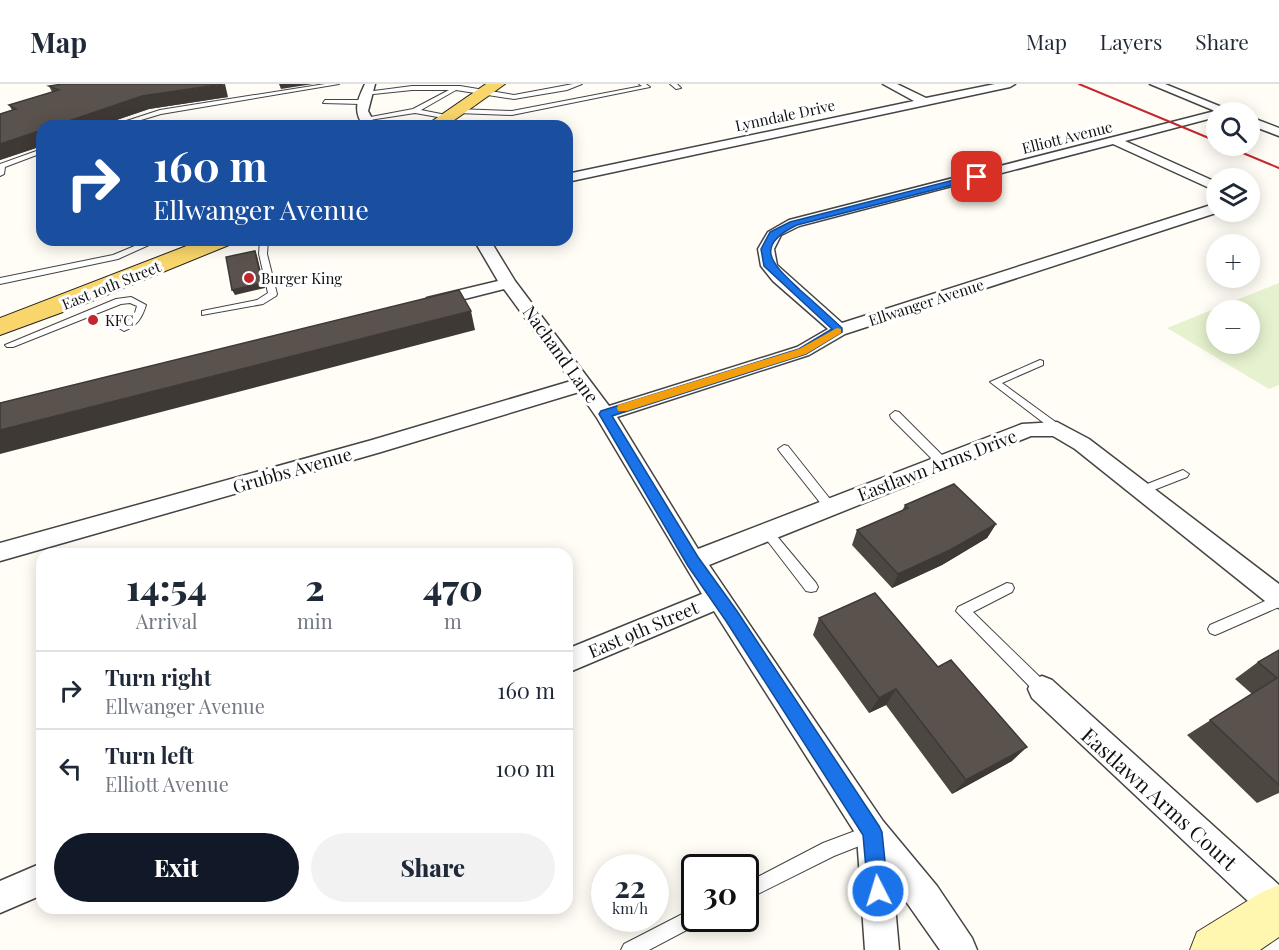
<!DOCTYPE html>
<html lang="en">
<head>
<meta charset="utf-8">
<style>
  body { margin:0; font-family:"Playfair Display",serif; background:#f2f2f3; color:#1f2937; height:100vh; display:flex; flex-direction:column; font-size:22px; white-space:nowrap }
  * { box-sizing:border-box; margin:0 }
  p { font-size:20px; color:#747a83 }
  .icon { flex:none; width:33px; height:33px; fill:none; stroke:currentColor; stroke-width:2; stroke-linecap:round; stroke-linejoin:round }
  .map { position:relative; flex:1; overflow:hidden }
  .sheet { position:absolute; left:36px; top:464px; width:537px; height:366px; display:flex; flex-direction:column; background:#fff; border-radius:18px; box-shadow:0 3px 15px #0003 }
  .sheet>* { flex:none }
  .hud { position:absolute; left:36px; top:36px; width:537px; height:126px; border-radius:18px; box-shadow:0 3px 15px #0003; background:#1a4fa0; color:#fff; overflow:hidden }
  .fabs { position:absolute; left:1206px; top:18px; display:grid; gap:12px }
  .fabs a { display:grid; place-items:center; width:54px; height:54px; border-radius:50%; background:#fff; box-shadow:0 3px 15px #0003; font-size:30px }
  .speed { position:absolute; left:591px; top:770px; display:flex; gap:12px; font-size:30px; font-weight:700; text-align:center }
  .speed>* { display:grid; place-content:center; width:78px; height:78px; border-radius:50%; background:#fff; box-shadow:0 3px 15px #0003; line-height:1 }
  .speed small { font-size:15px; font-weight:400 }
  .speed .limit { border:3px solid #111; border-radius:9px; background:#fff; color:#111 }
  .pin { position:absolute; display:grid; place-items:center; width:51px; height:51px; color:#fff; margin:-26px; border-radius:12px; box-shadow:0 3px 9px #0006 }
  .me { position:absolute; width:66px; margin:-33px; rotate:355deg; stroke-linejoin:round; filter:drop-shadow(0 0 4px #0008) }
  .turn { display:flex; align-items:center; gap:21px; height:126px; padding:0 18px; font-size:27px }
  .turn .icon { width:78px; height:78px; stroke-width:2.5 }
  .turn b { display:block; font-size:42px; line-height:51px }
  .eta { display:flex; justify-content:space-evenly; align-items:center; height:102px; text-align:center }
  .eta b { font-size:36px; font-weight:800; line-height:42px }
  .primary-button { display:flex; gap:12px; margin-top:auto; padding:12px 18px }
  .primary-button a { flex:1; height:69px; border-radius:36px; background:#111827; color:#fff; font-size:24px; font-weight:800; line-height:69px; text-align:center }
  .primary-button a+a { background:#f2f2f3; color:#1f2937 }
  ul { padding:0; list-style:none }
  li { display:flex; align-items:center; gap:18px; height:78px; padding:0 18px; border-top:2px solid #e0e1e3 }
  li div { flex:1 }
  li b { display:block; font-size:22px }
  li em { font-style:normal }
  header { display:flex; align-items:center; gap:36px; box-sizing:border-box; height:84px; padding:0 30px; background:#fff; border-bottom:2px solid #e0e1e3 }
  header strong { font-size:28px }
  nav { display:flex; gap:33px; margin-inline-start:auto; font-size:21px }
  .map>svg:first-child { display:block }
  .pitch { fill:#e6f2cf; fill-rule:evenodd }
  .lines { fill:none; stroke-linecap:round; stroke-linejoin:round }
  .service-casing { stroke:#444; stroke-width:2 }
  .minor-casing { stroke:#444; stroke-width:3 }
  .secondary-casing { stroke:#333; stroke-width:2 }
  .primary-casing { stroke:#222; stroke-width:2 }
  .service { fill:#fff; fill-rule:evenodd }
  .minor { fill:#fff; fill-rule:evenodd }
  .secondary { fill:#fff6b0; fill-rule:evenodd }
  .primary { fill:#f9d66b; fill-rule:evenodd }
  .rail { stroke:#c4262e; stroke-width:2 }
  .wall { fill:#4d4742 }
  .shaded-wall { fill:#3f3936 }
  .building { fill:#5a524d; stroke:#3f3936; stroke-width:1.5 }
  .route { fill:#1a73e8; stroke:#114b97; stroke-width:1.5 }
  .slow { fill:#f59e0b }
  .poi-dot { fill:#c4262e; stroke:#fff; stroke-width:2 }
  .labels { text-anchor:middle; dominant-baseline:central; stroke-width:6; stroke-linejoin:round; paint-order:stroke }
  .far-street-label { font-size:15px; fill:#111; stroke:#fff }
  .far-poi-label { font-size:15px; fill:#111; stroke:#fff; text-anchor:start }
  .street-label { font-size:18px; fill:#111; stroke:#fff }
  .near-street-label { font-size:21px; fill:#111; stroke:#fff }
</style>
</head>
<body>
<header>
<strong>Map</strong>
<nav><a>Map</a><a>Layers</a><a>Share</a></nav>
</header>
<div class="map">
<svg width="1279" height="866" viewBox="0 0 1279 866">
  <rect width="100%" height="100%" fill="#fffdf5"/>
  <!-- pitch -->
  <path class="pitch" d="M1279,199V301L1269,305L1167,244ZM1216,226H1250V260H1216Z"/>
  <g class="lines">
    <defs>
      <path id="service" d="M325,0H339L161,30L121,42H111L160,26Z
        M573,0H582L567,6L514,15L456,6L421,26L451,32L452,33L449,35L415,29L363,37L360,35L413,25L449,6H412L364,11L366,8L412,2H460L514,11Z
        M639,0H646L650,3L512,31L457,29L454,27L457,25L512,27L642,2Z
        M670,0H677L681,4L676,5Z
        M325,16H361L364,18L361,20L323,19Z
        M42,65V69L5,83L4,90L0,92V80Z
        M149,156H160L118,175L0,200V194L113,171Z
        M260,156H268L267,170L277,210L276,212L263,220L202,231V227L257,216L268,209L259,170Z
        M131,213L146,221C142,234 137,242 124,247L119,244L134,232L137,222L130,219L121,220L13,263H7L5,261L116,215Z
        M1040,276L1043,277V281L1002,299L1061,342L1062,345L1061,348L1057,349L990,298Z
        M895,327L899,328L947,376L949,379L947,382H939L891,334L890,331Z
        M784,361L788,362L834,420L836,423L834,426H826L780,368L778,365Z
        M1183,386L1189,390L1187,393L1141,411L1135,407L1137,404Z
        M767,443L771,445L816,499L818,503L816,507L811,508L806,507L763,451L761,448L763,445Z
        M1007,499L1012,500L1014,504L1012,508L973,528L1047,600L1049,605L1047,610L1042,612L1037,610L956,527L958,523Z
        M1279,511V523L1220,549L1215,551L1210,549L1208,545L1210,541Z
        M871,741L877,743L879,749L877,755L834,772L746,816V799L823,759Z
        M694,824V834H702L700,839L649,866H621L624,860Z"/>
      <path id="minor" d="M365,0H375L368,27L376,42H364C352,27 358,15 365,0Z
        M883,0H897L926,14L995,0H1015L1010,3L567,98V90L914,17Z
        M1150,0H1165L1234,28H1216V33L1125,57L1216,98V107L1113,60L799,142L781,151L774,165L777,181L842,239L1211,121L1216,120V128H1219L845,250L809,271L617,333L698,465L1022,340L1057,338L1089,355L1279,500V524L1270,521L1075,365L1053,352H1031L709,481L883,737L937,802L972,854L977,866H940L893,799L899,866H865L857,752L714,527L567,589V565L702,510L597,334L579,308L381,368L0,477V459L372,356L571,297L504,205L433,223L425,218L427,214L498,197L474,156H490L515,197L609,322L797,263L828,245L773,197L761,182L758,165L768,148L789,136L1215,27Z
        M1250,33L1279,44V52L1250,41Z
        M1042,592L1052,596L1279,801V840L1267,835L1032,614L1028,605L1032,596Z
        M42,779V811L0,829V797Z"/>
      <path id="secondary" d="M1279,801V853L1260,866H1190L1197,848L1262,808Z"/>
      <path id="primary" d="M486,0H505L446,42H425Z
        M202,156H232L229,161L82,221L0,251V234Z"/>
    </defs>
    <!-- service casing -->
    <use href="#service" class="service-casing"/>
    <!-- minor casing -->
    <use href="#minor" class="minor-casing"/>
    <!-- secondary casing -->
    <use href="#secondary" class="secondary-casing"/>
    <!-- primary casing -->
    <use href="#primary" class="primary-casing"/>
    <!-- service -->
    <use href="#service" class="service"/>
    <!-- minor -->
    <use href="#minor" class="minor"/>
    <!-- secondary -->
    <use href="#secondary" class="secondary"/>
    <!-- primary -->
    <use href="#primary" class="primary"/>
    <!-- rail -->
    <path class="rail" d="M1079,0L1216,57
      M1226,62L1279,84"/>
  </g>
  <!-- wall -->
  <path class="wall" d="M49,2L228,13L149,25L99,42H42V62L0,76V30L12,26L9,21L52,8Z
    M905,421L996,440L987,454L942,481L892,504L852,461L857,446L902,427Z
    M819,534L1012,677L952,710L886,621L869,629L813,551Z
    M1279,566V709L1257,719L1187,651L1252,610L1235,595L1258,578Z"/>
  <!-- shaded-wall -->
  <path class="shaded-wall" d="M225,0L228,13L149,25L99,42H54L142,12Z
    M279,0H313L281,5Z
    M42,46V62L0,76V60Z
    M255,167L257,172L265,204L235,211L232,206Z
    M471,227L475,246L0,370V346Z
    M996,440L987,454L942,481L892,504L898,490Z
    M896,605L886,621L869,629L879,614Z
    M1027,663L1012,677L952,710L966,696Z"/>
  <!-- building -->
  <path class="building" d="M63,0H223L142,12L54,42H42V46L0,60V30L16,25L9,21L59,6L49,2Z
    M255,167L262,199L232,206L226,173Z
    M459,206L471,227L0,346V319Z
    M954,400L996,440L950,466L898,490L857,446L908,424L905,421Z
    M875,509L938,583L951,576L1027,663L966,696L896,605L879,614L819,534Z
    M1279,566V701L1210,636L1277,594L1258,578Z"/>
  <!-- route -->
  <path class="route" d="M977,90L981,93L980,94L797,141C751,163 774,181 800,206C814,218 828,231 842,244V248L806,270L612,332L698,473L737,527L879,742L882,748L888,807L885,814L878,817L871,814L868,807L863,751L726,537L688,482L599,330L601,327L799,265L832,245L764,182L761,165L770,148L790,138Z"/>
  <!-- slow -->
  <path class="slow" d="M837,244L841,245V249L806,270L627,327H618L617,324L618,321L799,265Z"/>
  <!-- markers -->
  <g class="poi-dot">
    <circle cx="249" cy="194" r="6"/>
    <circle cx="93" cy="236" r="6"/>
  </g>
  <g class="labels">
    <!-- far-street labels -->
    <g class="far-street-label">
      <text transform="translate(785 31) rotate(-12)">Lynndale Drive</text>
      <text transform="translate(1067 53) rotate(-14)">Elliott Avenue</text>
      <text transform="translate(111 201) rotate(-22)">East 10th Street</text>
      <text transform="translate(926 218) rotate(-18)">Ellwanger Avenue</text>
    </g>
    <!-- far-poi labels -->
    <g class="far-poi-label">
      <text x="261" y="194">Burger King</text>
      <text x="105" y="236">KFC</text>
    </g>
    <!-- street labels -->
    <g class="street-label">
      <text transform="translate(561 270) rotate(54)">Nachand Lane</text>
      <text transform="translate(937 381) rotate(-21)">Eastlawn Arms Drive</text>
      <text transform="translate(292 386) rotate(-16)">Grubbs Avenue</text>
      <text transform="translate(643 545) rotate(-23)">East 9th Street</text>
    </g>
    <!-- near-street labels -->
    <g class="near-street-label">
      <text transform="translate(1160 714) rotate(42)">Eastlawn Arms Court</text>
    </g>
  </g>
</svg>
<div class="fabs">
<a><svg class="icon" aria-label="search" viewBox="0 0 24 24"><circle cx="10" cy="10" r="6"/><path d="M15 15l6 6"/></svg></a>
<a><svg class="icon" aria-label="layers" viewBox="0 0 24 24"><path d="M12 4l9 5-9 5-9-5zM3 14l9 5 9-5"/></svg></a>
<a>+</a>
<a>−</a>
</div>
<div class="speed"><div>22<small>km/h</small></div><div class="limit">30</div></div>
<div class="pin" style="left:977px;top:93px;background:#d93025"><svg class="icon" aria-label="arrive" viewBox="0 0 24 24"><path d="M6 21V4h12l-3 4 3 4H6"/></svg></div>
<svg class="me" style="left:878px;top:807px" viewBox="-20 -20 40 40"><circle r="17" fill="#1a73e8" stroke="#fff" stroke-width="3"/><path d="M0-11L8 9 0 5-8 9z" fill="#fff"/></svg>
<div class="hud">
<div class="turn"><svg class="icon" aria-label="right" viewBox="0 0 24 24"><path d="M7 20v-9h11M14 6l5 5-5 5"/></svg><div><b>160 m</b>Ellwanger Avenue</div></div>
</div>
<section class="sheet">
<div class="eta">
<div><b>14:54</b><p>Arrival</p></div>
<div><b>2</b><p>min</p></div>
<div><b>470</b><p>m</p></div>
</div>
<ul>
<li><svg class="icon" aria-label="right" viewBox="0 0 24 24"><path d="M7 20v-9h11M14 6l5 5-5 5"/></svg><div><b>Turn right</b><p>Ellwanger Avenue</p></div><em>160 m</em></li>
<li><svg class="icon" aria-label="left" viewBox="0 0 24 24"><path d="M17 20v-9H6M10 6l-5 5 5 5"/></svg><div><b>Turn left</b><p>Elliott Avenue</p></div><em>100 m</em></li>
</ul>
<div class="primary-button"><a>Exit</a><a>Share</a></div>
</section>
</div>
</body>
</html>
